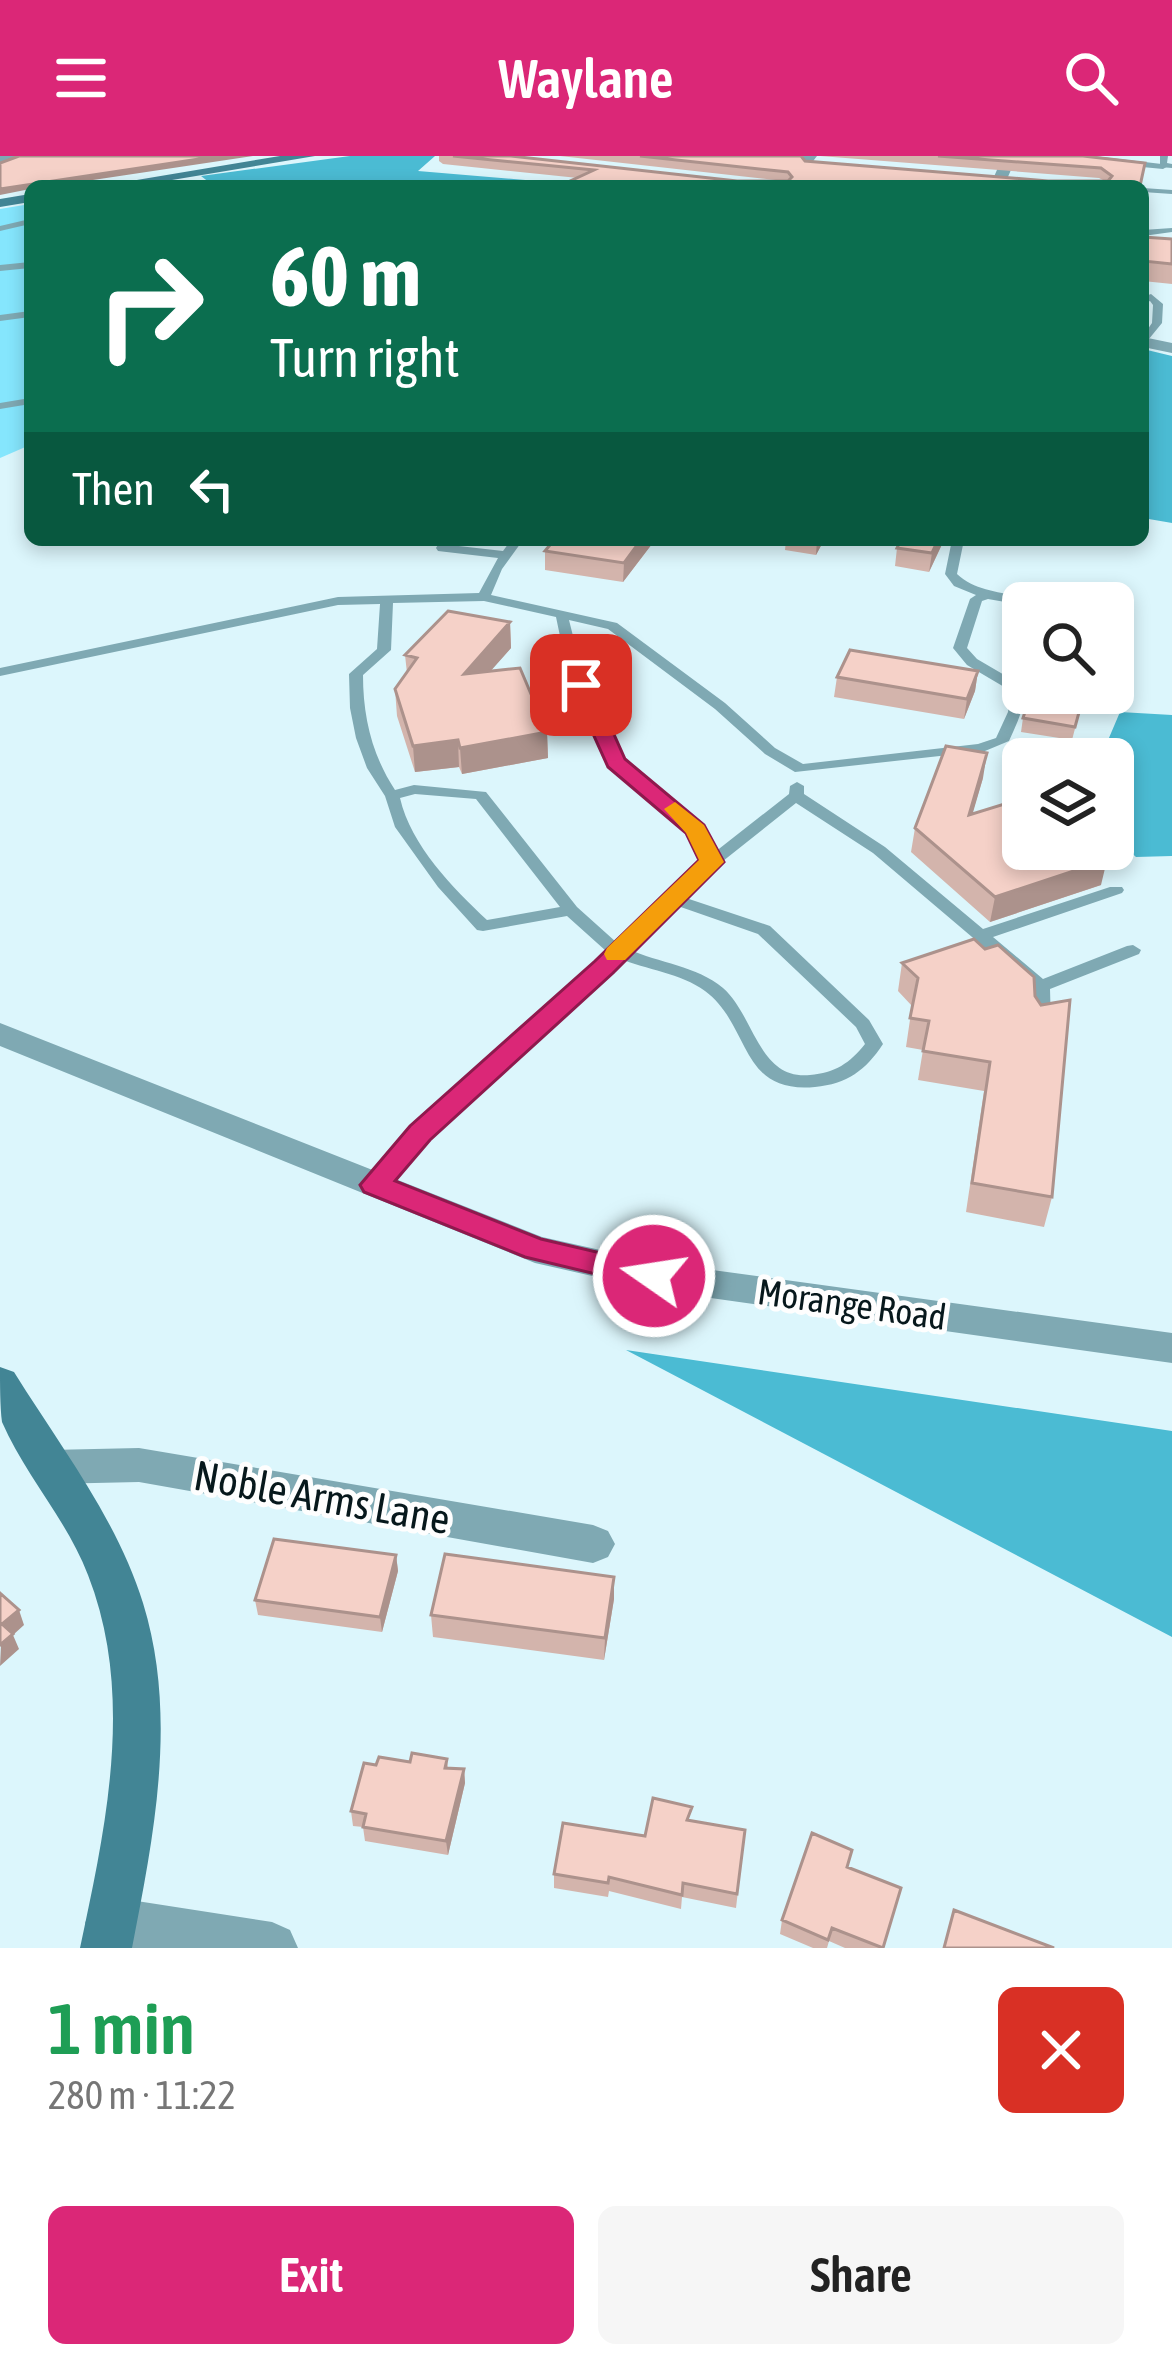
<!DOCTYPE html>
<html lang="en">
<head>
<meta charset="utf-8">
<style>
  body { margin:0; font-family:"Asap Condensed",sans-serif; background:#f6f6f6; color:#222; height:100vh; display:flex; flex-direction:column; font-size:45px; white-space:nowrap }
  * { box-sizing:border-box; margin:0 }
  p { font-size:39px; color:#767676 }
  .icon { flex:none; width:66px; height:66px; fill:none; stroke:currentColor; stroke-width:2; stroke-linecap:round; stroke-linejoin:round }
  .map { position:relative; height:1792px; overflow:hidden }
  .drawer { display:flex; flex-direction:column; background:#fff; flex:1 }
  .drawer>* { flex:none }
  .guide { position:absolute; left:24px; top:24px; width:1125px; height:366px; border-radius:18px; box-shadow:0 6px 18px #0003; background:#0b6e4f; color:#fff; overflow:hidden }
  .fabs { position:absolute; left:1002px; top:426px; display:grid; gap:24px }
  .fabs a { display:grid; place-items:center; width:132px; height:132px; border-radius:18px; background:#fff; box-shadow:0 6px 18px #0003; font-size:60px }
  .pin { position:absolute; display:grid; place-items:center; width:102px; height:102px; color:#fff; margin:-51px; border-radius:24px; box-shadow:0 6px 18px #0006 }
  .me { position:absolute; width:132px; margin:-66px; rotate:283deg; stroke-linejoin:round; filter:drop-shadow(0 0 9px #0008) }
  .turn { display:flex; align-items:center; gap:42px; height:252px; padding:0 48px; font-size:54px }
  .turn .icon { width:156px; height:156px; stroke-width:2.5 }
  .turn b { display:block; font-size:84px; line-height:102px }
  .then { display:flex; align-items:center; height:114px; padding:0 48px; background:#0003; gap:24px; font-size:45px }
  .round { display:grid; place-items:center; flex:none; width:126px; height:126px; border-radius:18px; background:#f6f6f6 }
  .summary { display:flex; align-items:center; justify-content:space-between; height:204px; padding:0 48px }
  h1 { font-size:72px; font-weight:600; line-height:90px; color:#1e9e55 }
  .primary-button { display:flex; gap:24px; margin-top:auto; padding:24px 48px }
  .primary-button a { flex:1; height:138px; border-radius:18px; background:#db2777; color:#fff; font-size:48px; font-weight:600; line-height:138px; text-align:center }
  .primary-button a+a { background:#f6f6f6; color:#222 }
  header { display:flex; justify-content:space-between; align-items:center; height:156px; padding:0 48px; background:#db2777; color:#fff; font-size:54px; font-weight:600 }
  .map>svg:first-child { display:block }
  .green { fill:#85e6fd }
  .forest { fill:#4bbbd3 }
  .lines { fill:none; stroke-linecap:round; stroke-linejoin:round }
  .service { fill:#7fa9b3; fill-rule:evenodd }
  .minor { fill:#7fa9b3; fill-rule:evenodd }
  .tertiary { fill:#7fa9b3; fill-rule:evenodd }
  .secondary { fill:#428595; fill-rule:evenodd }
  .wall { fill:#d3b4ac }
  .shaded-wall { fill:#ac928c }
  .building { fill:#f5d1c8; stroke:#ac928c; stroke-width:3 }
  .route { fill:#db2777; stroke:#8e194d; stroke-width:3 }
  .slow { fill:#f59e0b }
  .labels { text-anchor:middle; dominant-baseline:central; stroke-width:10; stroke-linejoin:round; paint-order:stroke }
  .street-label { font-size:36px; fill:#07181c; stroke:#fefefe }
  .near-street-label { font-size:42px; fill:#07181c; stroke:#fefefe }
</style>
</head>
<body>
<header><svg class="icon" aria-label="menu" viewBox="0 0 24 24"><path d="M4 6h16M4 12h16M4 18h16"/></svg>Waylane<svg class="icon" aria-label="search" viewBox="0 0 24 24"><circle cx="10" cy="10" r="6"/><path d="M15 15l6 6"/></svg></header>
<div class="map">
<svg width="1172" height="1792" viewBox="0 0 1172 1792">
  <rect width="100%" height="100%" fill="#dcf6fc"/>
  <!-- green -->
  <path class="green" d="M30,48V289L0,302V53Z"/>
  <!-- forest -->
  <path class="forest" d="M350,0H435L418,15L537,25L544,30H214L201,20Z
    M1143,193L1172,200V367L1143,362Z
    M1120,556L1172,559V700L1136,701L1113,680V603H1100Z
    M626,1194L1172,1275V1481Z"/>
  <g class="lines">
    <!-- service -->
    <path class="service" d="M1160,0H1168L1167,7L1172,8V12L1160,11Z
      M1143,32L1172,34V38L1143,36Z
      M30,63V68L0,75V70Z
      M1172,72V76L1143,80V74Z
      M30,106V112L0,115V109Z
      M1151,138L1163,148L1162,167L1144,189L1143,180L1152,167L1153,149L1150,145L1143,148V141Z
      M30,155V161L0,165V159Z
      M30,242V248L0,253V247Z
      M441,384H453L450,389L503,395L511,384H523L502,413L491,439L617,467L725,547L775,592L803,608L978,588L996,582L1008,556L1011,535L967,509L953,492L970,443L976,439L954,430L945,418L952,384H964L957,418C979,439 1013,435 1038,447L1023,449L988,443L982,445L967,492L977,503L1023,530C1027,548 1017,567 1009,585L985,595L795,616L765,598L715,553L608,473L569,464L579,504L622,604L670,640L701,671L715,696L789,638L790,630L797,626L804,630V638L885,691L983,773L1110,731H1122L1124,734L1122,737L993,781L1043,823L1127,790L1133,789L1141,794L1139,798L1050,833L1051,869L1042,875L1036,873L1033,869L1032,832L873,697L796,647L718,709L683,741L770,770L869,864L883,888C866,914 847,928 815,931C738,938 752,870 705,835C681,817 646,814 619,802L427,982L381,1034H367L364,1029L367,1024L413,972L606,795L567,760L483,775L477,774L438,731L395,671L385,640L367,612L356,582L350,552L349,518L377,493L380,448L338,449L0,520V512L338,441L479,437L498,402L438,395L436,392ZM484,445L556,461L565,504L609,606L660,646L689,676L704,705L616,786L577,751L486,636L414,629L395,634C372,599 363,561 363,519L391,494L393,447ZM415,638L476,643L560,751L487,764C453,732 411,690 400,642ZM675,749L758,778L856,871L865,888C850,907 835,917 810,919C758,924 755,860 723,832C697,810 659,807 628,793Z"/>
    <!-- minor -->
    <path class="minor" d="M0,0H30L0,8Z
      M803,0H817L794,30H780Z
      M1003,0H1017L1004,30H990Z
      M1028,0H1094L1170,9L1163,13Z
      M1143,181L1172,187V197L1143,191Z
      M139,1292L593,1369L608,1375L615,1388L608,1401L593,1407L139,1326L50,1328L35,1323L29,1311L35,1299L50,1294Z
      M111,1741L272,1766L290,1774L298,1792H109L93,1785L85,1767L93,1749Z"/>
    <!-- tertiary -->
    <path class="tertiary" d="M0,867L542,1081L654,1106L1172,1177V1207L654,1134L535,1107L0,890Z"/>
    <!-- secondary -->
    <path class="secondary" d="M280,0H315L136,30H101Z
      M30,38V46L0,51V43Z
      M0,1211L14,1216C60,1290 117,1363 143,1447C178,1560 154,1679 132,1792H80C106,1670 135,1539 88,1419C67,1364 25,1319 2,1266C0,1251 0,1227 0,1211Z"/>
  </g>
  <!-- wall -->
  <path class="wall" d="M439,0H511L737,25H785L560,0H801L805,5L1048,25H1105L1099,22L820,0H1083L1140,30H566V27L578,22L443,8L439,5Z
    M1143,81L1172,83V128L1143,125Z
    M554,384H655L623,426L545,414V395Z
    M786,384H824L816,399L785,394Z
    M944,384L929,416L895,410L897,392Z
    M510,466L511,492L490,515L547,576L548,602L462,618L459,611L415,616L397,560L395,533L407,517L405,499Z
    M978,515L975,535L964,563L834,541L837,521Z
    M1084,538L1072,584L1021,576L1023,562Z
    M983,622L972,658L1101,729L990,766L911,696L915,672Z
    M902,807L1035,840L1052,1041L1044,1071L966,1056L984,935L918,924L923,894L906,891L912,850L898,835Z
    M396,1399L398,1415L382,1476L258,1459L255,1444Z
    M614,1421V1443L604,1504L433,1481L431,1459Z
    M447,1603L448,1612L464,1613L465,1627L448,1699L365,1685L363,1671L353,1670L351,1655L376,1609Z
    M690,1665L745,1674L736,1752L682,1741L681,1753L609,1735L608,1741L554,1732V1718L645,1680Z
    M848,1711L884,1792H845L829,1785L827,1792H813L780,1778L782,1764Z"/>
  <!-- shaded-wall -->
  <path class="shaded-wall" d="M219,0H253L53,30H30V33L0,39V33Z
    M641,384H655L623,426L624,407Z
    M817,384H824L816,399Z
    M938,384H944L929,416L932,397Z
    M510,466L511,492L465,544L464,518Z
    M978,515L975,535L964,563L967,543Z
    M547,576L548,602L462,618L460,592Z
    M458,584L459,611L415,616L413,590Z
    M987,597L983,622L965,684L969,659Z
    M1107,704L1101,729L990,766L995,741Z
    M396,1399L398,1415L382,1476L380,1461Z
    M614,1421V1443L604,1504L605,1482Z
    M19,1454L24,1469L13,1479L19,1493L0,1510L2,1468Z
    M464,1613L465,1627L448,1699L446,1685Z"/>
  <!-- building -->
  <path class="building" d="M19,0H219L0,33V7Z
    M453,0H511L737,25H788L792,21L788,16L640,0H801L805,5L1048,25H1108L1112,20L1101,12L938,0H1083L1145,7L1140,30H582L566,27L594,14Z
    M1143,81L1172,83V108L1143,105Z
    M554,384H641L624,407L545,395Z
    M901,384H938L932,397L897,392Z
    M448,455L510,466L464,518L520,512L547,576L460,592L458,584L413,590L395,533L417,502L405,499Z
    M850,494L978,515L967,543L837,521Z
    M1031,537L1084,538L1075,571L1023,562Z
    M946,590L987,597L969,659L1014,645L1023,648V693H1092L1107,704L995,741L915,672Z
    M974,783L985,793L998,789L1034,821L1035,840L1041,849L1070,844L1052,1041L972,1027L990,906L923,895L929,865L910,862L918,822L902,807Z
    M274,1383L396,1399L380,1461L255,1444Z
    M445,1398L614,1421L605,1482L431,1459Z
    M0,1437L19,1454L2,1468L13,1478L0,1489Z
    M412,1597L447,1603L445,1612L464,1613L446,1685L363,1671L366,1658L351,1655L364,1607L376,1609L379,1601L410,1606Z
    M653,1642L692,1651L687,1664L745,1674L737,1738L683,1727L682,1739L609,1721L608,1727L554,1718L563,1667L645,1680Z
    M812,1677L852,1694L847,1711L901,1732L883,1792L832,1772L828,1784L782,1764Z
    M954,1754L1054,1792H944Z"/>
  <!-- route -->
  <path class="route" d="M581,523L592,529L625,603L704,669L724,706L613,817L430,984L395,1025L541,1083L665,1112L669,1120L665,1129L654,1132L525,1101L364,1036L360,1029L410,970L595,805L699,704L686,677L608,611L571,529Z"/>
  <!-- slow -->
  <path class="slow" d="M675,646L704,669L724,706L625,804H607L604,798L607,792L699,704L686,677L664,653Z"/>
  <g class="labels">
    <!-- street labels -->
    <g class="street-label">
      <text transform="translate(852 1148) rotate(8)">Morange Road</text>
    </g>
    <!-- near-street labels -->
    <g class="near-street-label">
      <text transform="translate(322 1341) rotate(10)">Noble Arms Lane</text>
    </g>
  </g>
</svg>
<div class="fabs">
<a><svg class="icon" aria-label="search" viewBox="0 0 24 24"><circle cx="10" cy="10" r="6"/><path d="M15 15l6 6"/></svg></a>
<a><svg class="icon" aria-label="layers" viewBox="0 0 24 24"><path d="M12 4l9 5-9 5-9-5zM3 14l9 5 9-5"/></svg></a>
</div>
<div class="pin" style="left:581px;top:529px;background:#d93025"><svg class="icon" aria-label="arrive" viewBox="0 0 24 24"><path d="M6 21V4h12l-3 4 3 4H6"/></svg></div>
<svg class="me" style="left:654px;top:1120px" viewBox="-20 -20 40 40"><circle r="17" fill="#db2777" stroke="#fff" stroke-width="3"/><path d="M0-11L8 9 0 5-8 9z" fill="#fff"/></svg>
<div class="guide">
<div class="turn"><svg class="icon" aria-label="right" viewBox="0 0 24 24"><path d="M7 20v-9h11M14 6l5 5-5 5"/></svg><div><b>60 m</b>Turn right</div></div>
<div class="then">Then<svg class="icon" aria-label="left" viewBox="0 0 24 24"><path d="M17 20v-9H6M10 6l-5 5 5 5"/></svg></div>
</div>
</div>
<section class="drawer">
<div class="summary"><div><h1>1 min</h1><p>280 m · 11:22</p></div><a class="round" style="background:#d93025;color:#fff"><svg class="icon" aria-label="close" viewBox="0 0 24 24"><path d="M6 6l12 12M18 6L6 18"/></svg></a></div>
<div class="primary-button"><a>Exit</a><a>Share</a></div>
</section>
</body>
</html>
